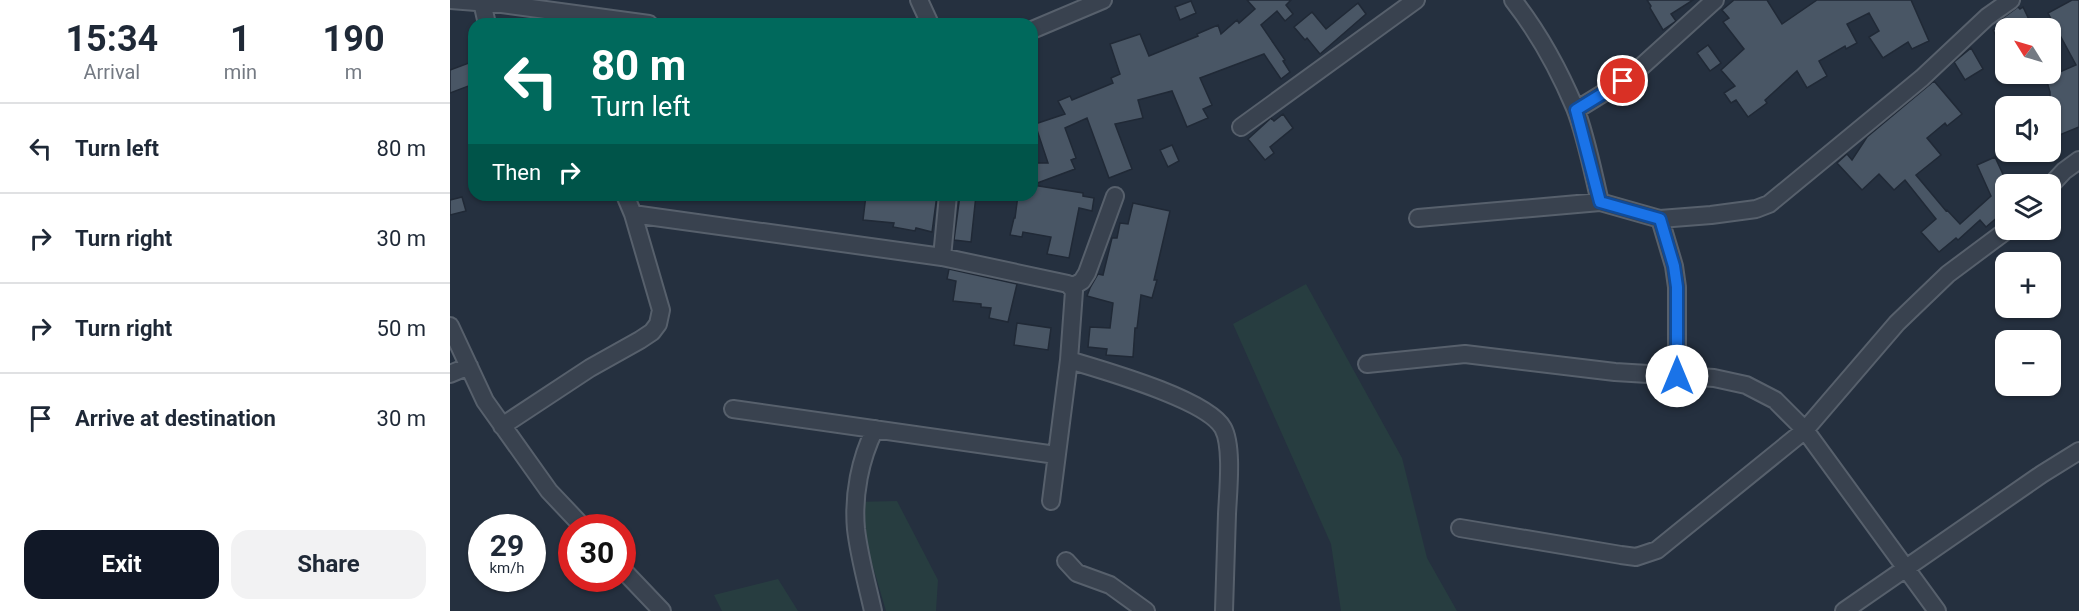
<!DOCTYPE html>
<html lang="en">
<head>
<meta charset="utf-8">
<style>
  body { margin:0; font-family:Roboto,sans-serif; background:#f2f2f3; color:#1f2937; height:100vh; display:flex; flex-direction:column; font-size:22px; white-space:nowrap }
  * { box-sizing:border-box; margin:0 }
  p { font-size:20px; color:#747a83 }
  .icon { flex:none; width:33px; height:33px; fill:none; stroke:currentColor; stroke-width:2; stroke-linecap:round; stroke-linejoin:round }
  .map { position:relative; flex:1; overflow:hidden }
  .sheet { display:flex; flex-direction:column; background:#fff; width:450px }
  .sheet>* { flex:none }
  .hud { position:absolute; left:18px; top:18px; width:570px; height:183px; border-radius:18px; box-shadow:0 2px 4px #0004; background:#00695c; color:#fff; overflow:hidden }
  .needle { width:39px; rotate:307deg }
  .controls { position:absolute; left:1545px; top:18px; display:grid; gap:12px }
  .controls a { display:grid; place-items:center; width:66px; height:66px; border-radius:12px; background:#fff; box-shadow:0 2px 4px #0004; font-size:30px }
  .speed { position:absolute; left:18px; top:514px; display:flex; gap:12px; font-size:30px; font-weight:700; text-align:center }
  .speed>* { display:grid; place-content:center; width:78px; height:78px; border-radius:50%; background:#fff; box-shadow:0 2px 4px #0004; line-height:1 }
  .speed small { font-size:15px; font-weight:400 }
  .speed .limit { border:9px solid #d22; background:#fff; color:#111 }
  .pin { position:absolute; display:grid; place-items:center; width:51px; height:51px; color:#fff; margin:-26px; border:3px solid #fff; border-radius:50%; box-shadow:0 2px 6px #0007 }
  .me { position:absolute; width:66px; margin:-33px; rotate:0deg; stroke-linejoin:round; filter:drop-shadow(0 0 4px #0008) }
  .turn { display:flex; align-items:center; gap:21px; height:126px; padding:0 24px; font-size:27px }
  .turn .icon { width:78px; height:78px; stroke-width:2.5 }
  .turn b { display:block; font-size:42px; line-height:51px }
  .then { display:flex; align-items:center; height:57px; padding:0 24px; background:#0003; gap:12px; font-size:22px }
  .eta { display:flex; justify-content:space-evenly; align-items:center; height:102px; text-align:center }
  .eta b { font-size:36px; font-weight:700; line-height:42px }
  .primary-button { display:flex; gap:12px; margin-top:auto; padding:12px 24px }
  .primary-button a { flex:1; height:69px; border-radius:18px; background:#111827; color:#fff; font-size:24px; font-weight:700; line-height:69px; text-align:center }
  .primary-button a+a { background:#f2f2f3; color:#1f2937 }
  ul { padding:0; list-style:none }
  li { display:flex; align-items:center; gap:18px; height:90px; padding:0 24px; border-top:2px solid #e0e1e3 }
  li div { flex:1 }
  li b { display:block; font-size:22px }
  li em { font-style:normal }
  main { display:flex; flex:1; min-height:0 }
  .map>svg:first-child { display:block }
  .green { fill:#273d40 }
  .building { fill:#495665; stroke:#202936; stroke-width:1.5 }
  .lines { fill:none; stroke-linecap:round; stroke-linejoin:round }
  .minor-casing { stroke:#57606c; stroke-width:20 }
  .minor { stroke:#39424f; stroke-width:16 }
  .route-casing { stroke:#114b97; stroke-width:15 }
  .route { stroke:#1a73e8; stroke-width:10 }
</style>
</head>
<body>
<main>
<section class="sheet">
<div class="eta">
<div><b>15:34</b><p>Arrival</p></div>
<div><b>1</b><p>min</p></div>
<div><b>190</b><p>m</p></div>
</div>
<ul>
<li><svg class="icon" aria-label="left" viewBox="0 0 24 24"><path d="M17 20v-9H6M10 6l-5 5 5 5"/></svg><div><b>Turn left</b></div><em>80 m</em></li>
<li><svg class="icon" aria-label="right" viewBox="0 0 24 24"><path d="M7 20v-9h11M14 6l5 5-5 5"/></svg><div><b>Turn right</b></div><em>30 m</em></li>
<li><svg class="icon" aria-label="right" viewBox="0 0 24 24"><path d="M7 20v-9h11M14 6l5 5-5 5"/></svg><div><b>Turn right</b></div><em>50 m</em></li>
<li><svg class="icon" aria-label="arrive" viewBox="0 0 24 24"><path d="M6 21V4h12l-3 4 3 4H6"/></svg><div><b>Arrive at destination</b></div><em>30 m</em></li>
</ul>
<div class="primary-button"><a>Exit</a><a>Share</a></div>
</section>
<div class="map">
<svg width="1629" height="611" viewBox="0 0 1629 611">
  <rect width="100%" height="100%" fill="#25303f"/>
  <!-- green -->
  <path class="green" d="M856,284L952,458L977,558L1007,611H891L881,544L783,324Z
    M447,501L488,580L486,611H436L404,502Z
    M328,579L348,611H272L264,595Z"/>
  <!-- building -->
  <path class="building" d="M797,0H841L836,5L843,14L835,21L827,11L811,25L835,60L833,61L840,72L831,79L814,54L750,78L762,105L753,109L758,118L737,127L722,91L688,100L693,118L665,124L682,169L659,178L637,118L615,128L626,158L621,160L625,169L582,185L633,193V196L644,198L642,211L629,208L619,258L597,254L601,237L573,232L572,237L560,235L564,218H565L568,195H582V163H598L585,124L615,114L608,101L620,96L622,100L663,83L661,78L670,74L660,44L690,34L699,56L748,36L747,34L768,25L771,34L787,20L789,23L805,9Z
    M1197,0H1243L1221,14L1226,21L1213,30L1200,8L1201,6Z
    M1284,0H1317L1332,24L1367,0H1461L1479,41L1462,49L1458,42L1433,58L1419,37L1429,31L1419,13L1397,24L1407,43L1396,49L1395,46L1369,61L1377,76L1357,88L1347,71L1315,100L1317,103L1298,117L1286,100L1281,103L1274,93L1285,86L1271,70L1294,49L1273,22L1279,18L1272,10Z
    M1622,0H1629V127L1600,139V92L1596,78L1626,65L1598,13Z
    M741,1L746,13L730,20L725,7Z
    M908,3L916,14L870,54L857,38L855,40L844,27L862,12L876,29Z
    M1568,7L1570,9L1573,7L1583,28H1556V57L1543,30L1551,25L1549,21Z
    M1258,45L1271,63L1260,71L1247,53Z
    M1521,48L1533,69L1515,80L1504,62Z
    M24,61V84L0,93V70Z
    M1484,81L1512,114L1497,126L1495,123L1477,138L1491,155L1466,175L1496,211L1497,210L1510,224L1541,196L1527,165L1545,157L1556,181V210L1536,227L1530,220L1508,240L1506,238L1489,252L1471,232L1486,219L1455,180L1444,190L1429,174L1412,190L1387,163L1397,154L1402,160L1417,137Z
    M833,114L843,128L820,147L824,153L815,160L798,139L821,118L824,121Z
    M722,145L729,161L718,167L710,150Z
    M416,195H487L482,232L466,228L465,231L443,227L444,223L413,220Z
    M510,195H526L521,242L504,240Z
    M12,197L16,211L0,215V200Z
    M683,203L720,211L704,280H707L702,298L691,295L687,328H685L683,357L656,355L657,349L638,347L640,327L660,328L663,303L637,296L640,288L648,274L653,275L662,238H667L670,223L678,224Z
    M499,269L567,284L558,322L539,318L541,308L531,307V304L503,301L506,281L497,279Z
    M567,323L601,328L598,350L564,345Z"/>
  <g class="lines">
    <defs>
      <path id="minor" d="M0,0L52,4L199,24
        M469,0L480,24
        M1063,0C1088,32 1109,70 1125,108C1136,136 1143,173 1150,202
        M32,2L37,24
        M582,30L653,0
        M1126,110L1173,81L1191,67L1265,0
        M791,127L966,0
        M1600,186L1614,171L1629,160
        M183,214L492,257L618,284L624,291L619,360L601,501
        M968,218L1150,202L1210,219L1261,215L1306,209L1319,204L1472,78L1537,17L1561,0
        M1210,219L1224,266L1227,287V376
        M492,257L498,195
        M622,287L632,281L637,273L665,196
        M0,326L35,401L99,491L134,528
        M619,360C652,370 757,399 773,428C783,446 778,492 777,514C776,547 775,579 774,611
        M917,364L1015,354L1165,372L1264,378L1296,385L1325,400L1355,430L1487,611
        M0,374L19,366
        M283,409L606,455
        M52,426L140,368L190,340L202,332L208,324L211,310L183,214L175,195
        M1010,528L1171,555L1186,557L1207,550L1355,430L1447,323L1498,274L1557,230
        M616,561L627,573L660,585L696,611
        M172,569L212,611
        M423,611C417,584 409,556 406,529C403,495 410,459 425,429
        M1394,611L1592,474L1629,451"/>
    </defs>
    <!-- minor casing -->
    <use href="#minor" class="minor-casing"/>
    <!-- minor -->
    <use href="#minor" class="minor"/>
  </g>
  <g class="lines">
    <defs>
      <path id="route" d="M1173,81L1126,110L1150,202L1210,219L1224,266L1227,287V376"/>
    </defs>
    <!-- route casing -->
    <use href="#route" class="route-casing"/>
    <!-- route -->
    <use href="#route" class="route"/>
  </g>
</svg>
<div class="controls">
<a><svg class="needle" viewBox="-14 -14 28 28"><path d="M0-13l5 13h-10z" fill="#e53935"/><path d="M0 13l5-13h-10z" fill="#747a83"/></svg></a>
<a><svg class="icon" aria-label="sound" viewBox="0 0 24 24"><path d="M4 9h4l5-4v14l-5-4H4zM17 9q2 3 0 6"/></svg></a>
<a><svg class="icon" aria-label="layers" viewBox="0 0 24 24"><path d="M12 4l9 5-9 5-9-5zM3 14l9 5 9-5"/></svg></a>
<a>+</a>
<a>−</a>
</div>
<div class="speed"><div>29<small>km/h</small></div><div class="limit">30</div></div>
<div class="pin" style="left:1173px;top:81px;background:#d93025"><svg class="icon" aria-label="arrive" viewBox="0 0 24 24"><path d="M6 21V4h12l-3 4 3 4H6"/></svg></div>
<svg class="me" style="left:1227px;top:376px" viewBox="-20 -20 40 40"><circle r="19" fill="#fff"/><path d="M0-13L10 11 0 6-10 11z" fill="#1a73e8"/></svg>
<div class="hud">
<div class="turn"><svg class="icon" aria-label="left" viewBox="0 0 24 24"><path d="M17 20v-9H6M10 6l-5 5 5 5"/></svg><div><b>80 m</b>Turn left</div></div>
<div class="then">Then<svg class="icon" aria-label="right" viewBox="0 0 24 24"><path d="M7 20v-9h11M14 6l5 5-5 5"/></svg></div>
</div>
</div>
</main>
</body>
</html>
